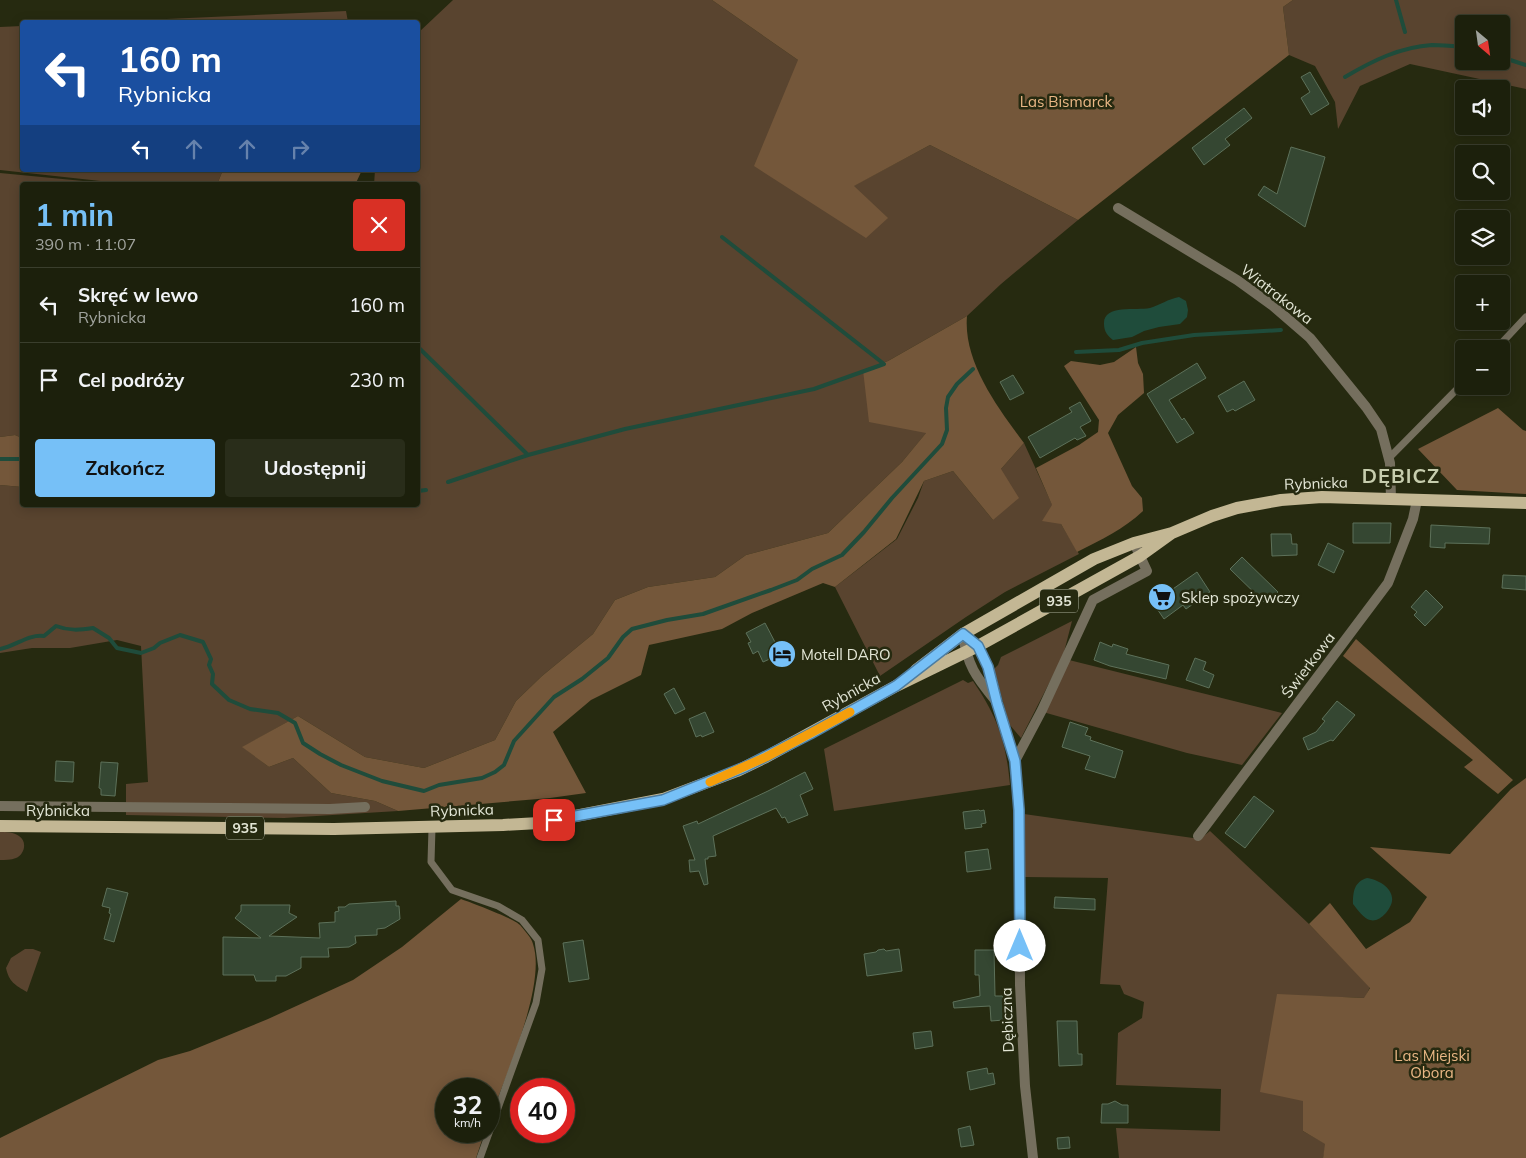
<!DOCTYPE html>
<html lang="pl">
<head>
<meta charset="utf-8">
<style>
  body { margin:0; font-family:Mulish,sans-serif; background:#292d1a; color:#f1f3f6; height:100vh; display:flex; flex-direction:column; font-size:19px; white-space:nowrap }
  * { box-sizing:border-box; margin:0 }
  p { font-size:16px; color:#a0a39d }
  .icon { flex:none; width:28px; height:28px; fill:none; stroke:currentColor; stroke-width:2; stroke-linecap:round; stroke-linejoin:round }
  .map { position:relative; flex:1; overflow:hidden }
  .details { position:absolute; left:20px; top:182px; width:400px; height:325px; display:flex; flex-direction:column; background:#1c200c; border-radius:5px; box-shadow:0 2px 12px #0003,0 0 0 1px #3a3e2d }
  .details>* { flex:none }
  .hud { position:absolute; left:20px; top:20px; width:400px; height:152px; border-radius:5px; box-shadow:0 2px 12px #0003,0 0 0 1px #3a3e2d; background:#1a4fa0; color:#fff; overflow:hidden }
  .needle { width:32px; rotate:151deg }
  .buttons { position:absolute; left:1455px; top:15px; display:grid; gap:10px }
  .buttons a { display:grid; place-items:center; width:55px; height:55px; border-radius:5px; background:#1c200c; box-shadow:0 2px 12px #0003,0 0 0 1px #3a3e2d; font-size:25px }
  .speed { position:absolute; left:435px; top:1078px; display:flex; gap:10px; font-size:25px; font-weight:700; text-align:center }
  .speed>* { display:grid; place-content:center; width:65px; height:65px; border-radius:50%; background:#1c200c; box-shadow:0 2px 12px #0003,0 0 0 1px #3a3e2d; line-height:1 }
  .speed small { font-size:12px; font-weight:400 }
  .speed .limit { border:8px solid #d22; background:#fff; color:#111 }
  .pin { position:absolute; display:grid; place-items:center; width:42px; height:42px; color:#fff; margin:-21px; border-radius:10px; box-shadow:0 2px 8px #0006 }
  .me { position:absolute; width:55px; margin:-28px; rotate:0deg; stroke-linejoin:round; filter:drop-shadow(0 0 4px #0008) }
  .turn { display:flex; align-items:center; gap:18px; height:105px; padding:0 15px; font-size:22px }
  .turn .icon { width:65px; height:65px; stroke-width:2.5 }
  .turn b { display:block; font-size:35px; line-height:42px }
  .lanes { display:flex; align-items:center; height:48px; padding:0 15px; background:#0003; justify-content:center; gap:25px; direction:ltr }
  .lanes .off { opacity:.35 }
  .round { display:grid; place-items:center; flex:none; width:52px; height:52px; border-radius:5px; background:#292d1a }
  .summary { display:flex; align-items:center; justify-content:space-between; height:85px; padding:0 15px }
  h1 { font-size:30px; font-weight:700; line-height:38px; color:#76c0f7 }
  .button { display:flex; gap:10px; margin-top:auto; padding:10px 15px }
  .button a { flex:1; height:58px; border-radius:5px; background:#76c0f7; color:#111; font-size:20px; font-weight:700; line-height:58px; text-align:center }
  .button a+a { background:#292d1a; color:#f1f3f6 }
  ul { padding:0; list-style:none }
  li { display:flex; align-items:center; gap:15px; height:75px; padding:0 15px; border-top:1px solid #3a3e2d }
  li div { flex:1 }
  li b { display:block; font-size:19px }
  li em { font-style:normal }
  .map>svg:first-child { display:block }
  .green { fill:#59442f; fill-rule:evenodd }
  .forest { fill:#74573a }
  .water { fill:#1f4c3b }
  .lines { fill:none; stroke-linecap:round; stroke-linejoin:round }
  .stream { stroke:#1f4c3b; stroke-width:4 }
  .building { fill:#354732; stroke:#5d715a }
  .service { stroke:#756f5e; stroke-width:7 }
  .minor { stroke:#756f5e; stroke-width:10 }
  .tertiary { stroke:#756f5e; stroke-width:10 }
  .primary { stroke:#c3b794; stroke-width:12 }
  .route-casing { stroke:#4d7da1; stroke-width:12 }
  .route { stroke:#76c0f7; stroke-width:9 }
  .slow { stroke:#f59e0b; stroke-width:9 }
  .labels { text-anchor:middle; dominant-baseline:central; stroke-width:5; stroke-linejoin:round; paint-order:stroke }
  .shield { fill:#262a10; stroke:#aaae9b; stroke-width:1 }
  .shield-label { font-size:14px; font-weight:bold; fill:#e3e6d6 }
  .park-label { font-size:15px; fill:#eab785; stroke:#262a10 }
  .street-label { font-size:15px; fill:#e3e6d6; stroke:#262a10 }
  .poi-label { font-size:15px; fill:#e3e6d6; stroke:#262a10; text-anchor:start }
  .district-label { font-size:20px; font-weight:bold; letter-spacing:1px; fill:#c7cdae; stroke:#262a10 }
</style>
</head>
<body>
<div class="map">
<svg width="1526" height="1158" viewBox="0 0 1526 1158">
  <rect width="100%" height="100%" fill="#262a10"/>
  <!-- green -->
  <path class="green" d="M453,0H712L798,60L853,186L930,145L1078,220L1001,284L967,316L888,361L863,370L927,432L902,462L828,533L746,555L715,577L648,587L615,600L593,634L542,676L516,701L495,740L424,768L365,757L298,716L243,747L269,767L293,758L331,793L375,801L398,811L284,818L126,815V784L148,782L141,646L117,640L70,648H32L0,653V485L22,487V505H418V185H374L375,170H418V33Z
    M1293,0H1526V89L1410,64L1360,86L1338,129L1335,102L1315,66L1289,55L1283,7ZM1464,24H1501V61H1464Z
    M346,11L348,22H99Z
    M22,26V170H223L218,182L220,185H137L0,170V27Z
    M0,173L125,185H22V438L15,435L0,437Z
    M1024,443L1061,524L1079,554L1005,592L966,617L880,676L835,587L897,539L918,498L924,481L953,471L993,520L1001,469Z
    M1072,621L1063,656L1021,738L1009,724L994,669L998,665L1001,657Z
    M1069,660L1282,713L1242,765L1187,753L1043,712Z
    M963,680L968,683L973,681C998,718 1006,741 1010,785L834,811L824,749Z
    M1024,814L1200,839L1210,831L1309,924L1370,987L1365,998L1277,995L1304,1101L1303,1131L1326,1144L1323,1158H1119L1116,1128L1220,1131L1221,1089L1116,1085L1118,1033L1142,1018L1144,1002L1124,994L1120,985L1100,984L1108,878L1025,877Z
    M0,832C6,832 14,832 19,836C28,842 24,855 16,858C11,860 5,860 0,860Z
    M25,949H33L41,952L27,992C15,985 9,982 6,968L11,958Z"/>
  <!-- forest -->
  <path class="forest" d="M712,0H1293L1283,7L1289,55L1078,220L930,145L854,186L888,218L866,238L754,166L798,60Z
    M223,170H362L355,185H220L218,182Z
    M967,316C963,362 998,408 1024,443L1001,469L1019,498L993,520L953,471L924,481L896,539L835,587L823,583L752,613L722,629L649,645L641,675L591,700L553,732L586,793L550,798L398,811L375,801L331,793L293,758L269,767L242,747L298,716L365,757L424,768L495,740L516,701L542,676L593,634L615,600L648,587L715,577L746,555L828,533L902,462L926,433L869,422L863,370L888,361Z
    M1136,347L1138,363L1143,374L1144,393L1118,415L1108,433L1132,486L1142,498L1143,511C1124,529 1101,540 1077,552L1061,524L1042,521L1052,505L1036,468L1079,445L1098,432L1099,420L1064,366L1071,361L1100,365L1114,362Z
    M1498,408L1523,430L1526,431V494L1457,490L1418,449Z
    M15,435L22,438V487L0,485V437Z
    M1356,639L1513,780L1498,794L1464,767L1473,760L1343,656Z
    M1526,778V1158H1323L1325,1144L1303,1131V1101L1260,1092L1277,994L1364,998L1370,988L1309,924L1330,903L1366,949L1410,922L1427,897L1370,847L1450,854L1511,789Z
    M461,899C472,903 515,919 520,925C524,930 532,938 533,944C547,985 504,1080 489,1121V1089H446V1131H485L476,1158H0V1138L158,1060L190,1051L268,1019L353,980L402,947Z"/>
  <!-- water -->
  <path class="water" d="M1179,297L1186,301L1188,310L1187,317L1180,324L1159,327L1144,331L1132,337L1113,340C1108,336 1104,332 1104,324C1103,304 1136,311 1150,308C1160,305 1168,299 1179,297Z
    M1367,878C1377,879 1394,888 1392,901C1391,909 1380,923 1370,920C1364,919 1357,909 1353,904C1353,892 1354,882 1367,878Z"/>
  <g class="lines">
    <!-- stream -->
    <path class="stream" d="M1396,0L1405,32
      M1501,57L1526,65
      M1345,77C1372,61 1400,47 1432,45C1443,45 1453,46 1464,47
      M418,347L528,455
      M1076,352L1119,350L1142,343L1194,335L1281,330
      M0,459H22
      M448,482L528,455L625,429L814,389L884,364L722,237
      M418,491L426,490
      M0,649C16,646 28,634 44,636L56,626C69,631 80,630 93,628L109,638L117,648L141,653L154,648L160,643L180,635L203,642L211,659L209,665L213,674L212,684L229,700L250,709L278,713L295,723L303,743L320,754L341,765L382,781L424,791L439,785L482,778L495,772L504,765L514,741L554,697L582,679L608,658L623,637L632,629L667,620L703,614L771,590L797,580L812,569L842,555L864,532L892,498L942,444L947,430L946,408L948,397L957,384L973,369"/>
  </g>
  <!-- building -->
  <path class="building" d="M1310,72L1329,104L1311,115L1301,98L1310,92L1301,77Z
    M1244,108L1252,118L1225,139L1230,145L1204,165L1192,148Z
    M1291,147L1325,157L1305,227L1258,195L1264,186L1277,194Z
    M1197,363L1206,378L1169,400L1182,420L1184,418L1194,433L1177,443L1147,394Z
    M1013,375L1024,393L1010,400L1000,382Z
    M1244,381L1255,400L1235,411L1233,409L1227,412L1218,396Z
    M1080,402L1091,421L1080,427L1086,436L1077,440L1075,438L1040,458L1028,437L1072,412L1069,408Z
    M1353,523H1391L1390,543H1353Z
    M1431,525L1490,528L1489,544L1445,543V548L1430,547Z
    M1271,534H1291L1292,544H1297V555L1272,556Z
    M1328,543L1344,551L1334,573L1318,565Z
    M1242,557L1278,592L1266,604L1230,569Z
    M1197,572L1210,592L1186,609L1183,605L1164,619L1153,603Z
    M1503,575L1526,576V590L1502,588Z
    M1426,590L1443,607L1425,626L1414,615L1417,612L1411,607Z
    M765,623L777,646L787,641L794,658L776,667L772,658L763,662L758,651L753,654L748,643L751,642L746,633Z
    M1100,642L1112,647L1113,644L1128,649L1126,654L1169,665L1166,679L1110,666L1094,660Z
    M1195,658L1206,662L1203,670L1214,675L1209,688L1186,680Z
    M674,688L685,709L675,714L664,694Z
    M1337,701L1355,715L1333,741L1331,740L1308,750L1303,738L1316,732L1325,721L1322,719Z
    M705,712L714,732L702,737L701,735L696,737L689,719Z
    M1070,722L1088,728L1085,735L1091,737L1090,740L1123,751L1115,778L1085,769L1090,756L1062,747Z
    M56,761L74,762L73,782L55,781Z
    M101,762L118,763L115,796L101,795V789L99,788Z
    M805,772L813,789L800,795L808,815L788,823L785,817L782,818L776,808L713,836L716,856L708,857V859H705L708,884L704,885L699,871L690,872L689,860H695L683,826L697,821L698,824L768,791Z
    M1254,796L1274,811L1245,848L1225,833Z
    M979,810L980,811L984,810L986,823L981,824L982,827L965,829L963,812Z
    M988,849L991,869L967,872L965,852Z
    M107,888L128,893L114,942L104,939L111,914L109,913L110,908L102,906Z
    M1055,897L1095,899V910L1054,908Z
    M396,901V906H399L400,919L385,928L377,929V935L355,936L356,943L349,947L328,948L329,957H301V968L286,976H276V981H256L254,975H223V937L261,938L235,918L241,911V905H290L289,913L297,917L269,936L320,938L319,923L335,922V912L339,911L338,907H345L349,904Z
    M583,940L589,979L569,982L563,943Z
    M884,949L886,951L899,949L902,971L867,976L864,954L876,952L878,950Z
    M975,950H994L995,996H1003L1004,1020L991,1021L990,1006L954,1008L953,1002L980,996L979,975H975Z
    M1057,1021H1077L1078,1054H1082V1065L1059,1066Z
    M931,1031L933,1046L915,1049L913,1033Z
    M987,1068L988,1074L993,1073L995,1084L970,1090L967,1072Z
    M1115,1101L1122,1105H1128V1123H1101L1102,1104H1108Z
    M970,1126L974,1145L961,1147L958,1129Z
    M1069,1137L1070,1148L1058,1149L1057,1138Z"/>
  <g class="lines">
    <!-- service -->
    <path class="service" d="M1496,349L1526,317
      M1389,458L1464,382
      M432,828L431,862L452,890L498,906L522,920L538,940L542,969L536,1003L480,1158"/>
    <!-- minor -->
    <path class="minor" d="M1118,208L1237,280L1273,306L1310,338L1366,407L1381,429L1390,463L1391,499
      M1015,761L1042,710L1093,600L1147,571L1134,543
      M0,806L330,809L365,807
      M1198,836L1388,583L1413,519L1417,500"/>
    <!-- tertiary -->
    <path class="tertiary" d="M963,634L978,646L988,667L997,703L1015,761L1019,810L1020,985L1025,1086L1033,1158
      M963,634C967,665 976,677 995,700"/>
    <!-- primary -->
    <path class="primary" d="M916,670L963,634L1094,559L1134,543L1172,533L1212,516L1237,508L1281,500L1322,497L1526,503
      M0,826L334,829L503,825L539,823L663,799L737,771L766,757L896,686L978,646L1140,556L1172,533"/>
  </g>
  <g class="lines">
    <defs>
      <path id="route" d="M554,820L663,800L745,767L810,734L896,686L963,634L978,646L988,667L997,703L1015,761L1019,810L1020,946"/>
    </defs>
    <!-- route casing -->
    <use href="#route" class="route-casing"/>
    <!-- route -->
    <use href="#route" class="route"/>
    <!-- slow -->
    <path class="slow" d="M710,782L766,757L850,712"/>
  </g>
  <!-- icons -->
  <defs>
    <symbol id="supermarket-disc" viewBox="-11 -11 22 22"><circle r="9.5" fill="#76c0f7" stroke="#262a10"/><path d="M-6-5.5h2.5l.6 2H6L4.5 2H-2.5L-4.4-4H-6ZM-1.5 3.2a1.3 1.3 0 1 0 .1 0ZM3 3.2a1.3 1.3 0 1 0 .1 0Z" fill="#111"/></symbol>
    <symbol id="hotel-disc" viewBox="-11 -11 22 22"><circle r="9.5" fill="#76c0f7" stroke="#262a10"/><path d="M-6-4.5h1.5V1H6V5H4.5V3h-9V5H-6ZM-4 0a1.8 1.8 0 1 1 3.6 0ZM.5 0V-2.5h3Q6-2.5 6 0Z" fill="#111"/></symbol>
  </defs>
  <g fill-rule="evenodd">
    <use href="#supermarket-disc" x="1146" y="581" width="32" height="32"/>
    <use href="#hotel-disc" x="766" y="638" width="32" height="32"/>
  </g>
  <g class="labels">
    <!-- shield labels -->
    <g class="shield">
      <rect x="1040" y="589.5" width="38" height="23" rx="4"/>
      <rect x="226" y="816.5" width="38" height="23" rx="4"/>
    </g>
    <g class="shield-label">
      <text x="1059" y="601">935</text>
      <text x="245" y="828">935</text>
    </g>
    <!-- park labels -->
    <g class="park-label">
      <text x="1066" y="101">Las Bismarck</text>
      <text x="1432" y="1055">Las Miejski<tspan x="1432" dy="17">Obora</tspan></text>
    </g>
    <!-- street labels -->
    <g class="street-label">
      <text transform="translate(1277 294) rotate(38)">Wiatrakowa</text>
      <text transform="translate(1316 483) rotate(-2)">Rybnicka</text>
      <text transform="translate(1308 665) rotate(-53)">Świerkowa</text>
      <text transform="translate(851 692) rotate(-29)">Rybnicka</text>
      <text x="58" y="810">Rybnicka</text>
      <text transform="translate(462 810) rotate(-2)">Rybnicka</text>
      <text transform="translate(1007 1020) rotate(-92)">Dębiczna</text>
    </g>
    <!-- poi labels -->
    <g class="poi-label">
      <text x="1181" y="597">Sklep spożywczy</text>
      <text x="801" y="654">Motell DARO</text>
    </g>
    <!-- district labels -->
    <g class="district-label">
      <text x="1401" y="475">DĘBICZ</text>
    </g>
  </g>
</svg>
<div class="buttons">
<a><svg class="needle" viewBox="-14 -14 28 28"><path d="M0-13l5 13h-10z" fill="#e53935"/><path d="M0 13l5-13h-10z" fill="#a0a39d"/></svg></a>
<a><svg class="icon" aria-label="sound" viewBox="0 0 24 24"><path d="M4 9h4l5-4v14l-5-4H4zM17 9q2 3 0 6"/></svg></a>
<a><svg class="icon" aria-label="search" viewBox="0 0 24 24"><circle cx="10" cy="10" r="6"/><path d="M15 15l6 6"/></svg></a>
<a><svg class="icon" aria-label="layers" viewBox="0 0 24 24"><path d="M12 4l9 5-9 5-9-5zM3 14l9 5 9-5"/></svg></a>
<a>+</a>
<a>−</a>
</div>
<div class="speed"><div>32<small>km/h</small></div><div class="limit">40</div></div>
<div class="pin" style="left:554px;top:820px;background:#d93025"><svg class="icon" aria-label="arrive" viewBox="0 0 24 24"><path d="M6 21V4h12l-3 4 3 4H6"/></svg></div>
<svg class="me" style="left:1020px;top:946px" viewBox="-20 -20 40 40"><circle r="19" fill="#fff"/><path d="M0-13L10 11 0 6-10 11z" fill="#76c0f7"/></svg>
<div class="hud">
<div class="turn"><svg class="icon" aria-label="left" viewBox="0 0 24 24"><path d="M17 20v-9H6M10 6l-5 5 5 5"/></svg><div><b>160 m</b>Rybnicka</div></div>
<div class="lanes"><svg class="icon" aria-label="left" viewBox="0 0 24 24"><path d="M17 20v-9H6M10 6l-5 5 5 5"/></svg><svg class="icon off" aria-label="ahead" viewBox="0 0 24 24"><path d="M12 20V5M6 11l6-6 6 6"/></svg><svg class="icon off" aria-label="ahead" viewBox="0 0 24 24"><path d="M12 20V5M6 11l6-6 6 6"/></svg><svg class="icon off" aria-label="right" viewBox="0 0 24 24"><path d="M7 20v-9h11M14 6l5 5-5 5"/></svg></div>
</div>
<section class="details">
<div class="summary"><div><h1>1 min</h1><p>390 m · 11:07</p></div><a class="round" style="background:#d93025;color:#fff"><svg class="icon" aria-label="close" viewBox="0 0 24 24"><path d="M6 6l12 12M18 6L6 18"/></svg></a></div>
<ul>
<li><svg class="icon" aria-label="left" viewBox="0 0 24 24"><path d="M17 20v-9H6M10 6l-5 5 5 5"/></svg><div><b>Skręć w lewo</b><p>Rybnicka</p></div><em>160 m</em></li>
<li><svg class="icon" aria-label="arrive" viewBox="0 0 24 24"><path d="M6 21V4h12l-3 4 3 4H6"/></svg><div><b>Cel podróży</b></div><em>230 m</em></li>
</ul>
<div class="button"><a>Zakończ</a><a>Udostępnij</a></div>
</section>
</div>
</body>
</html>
